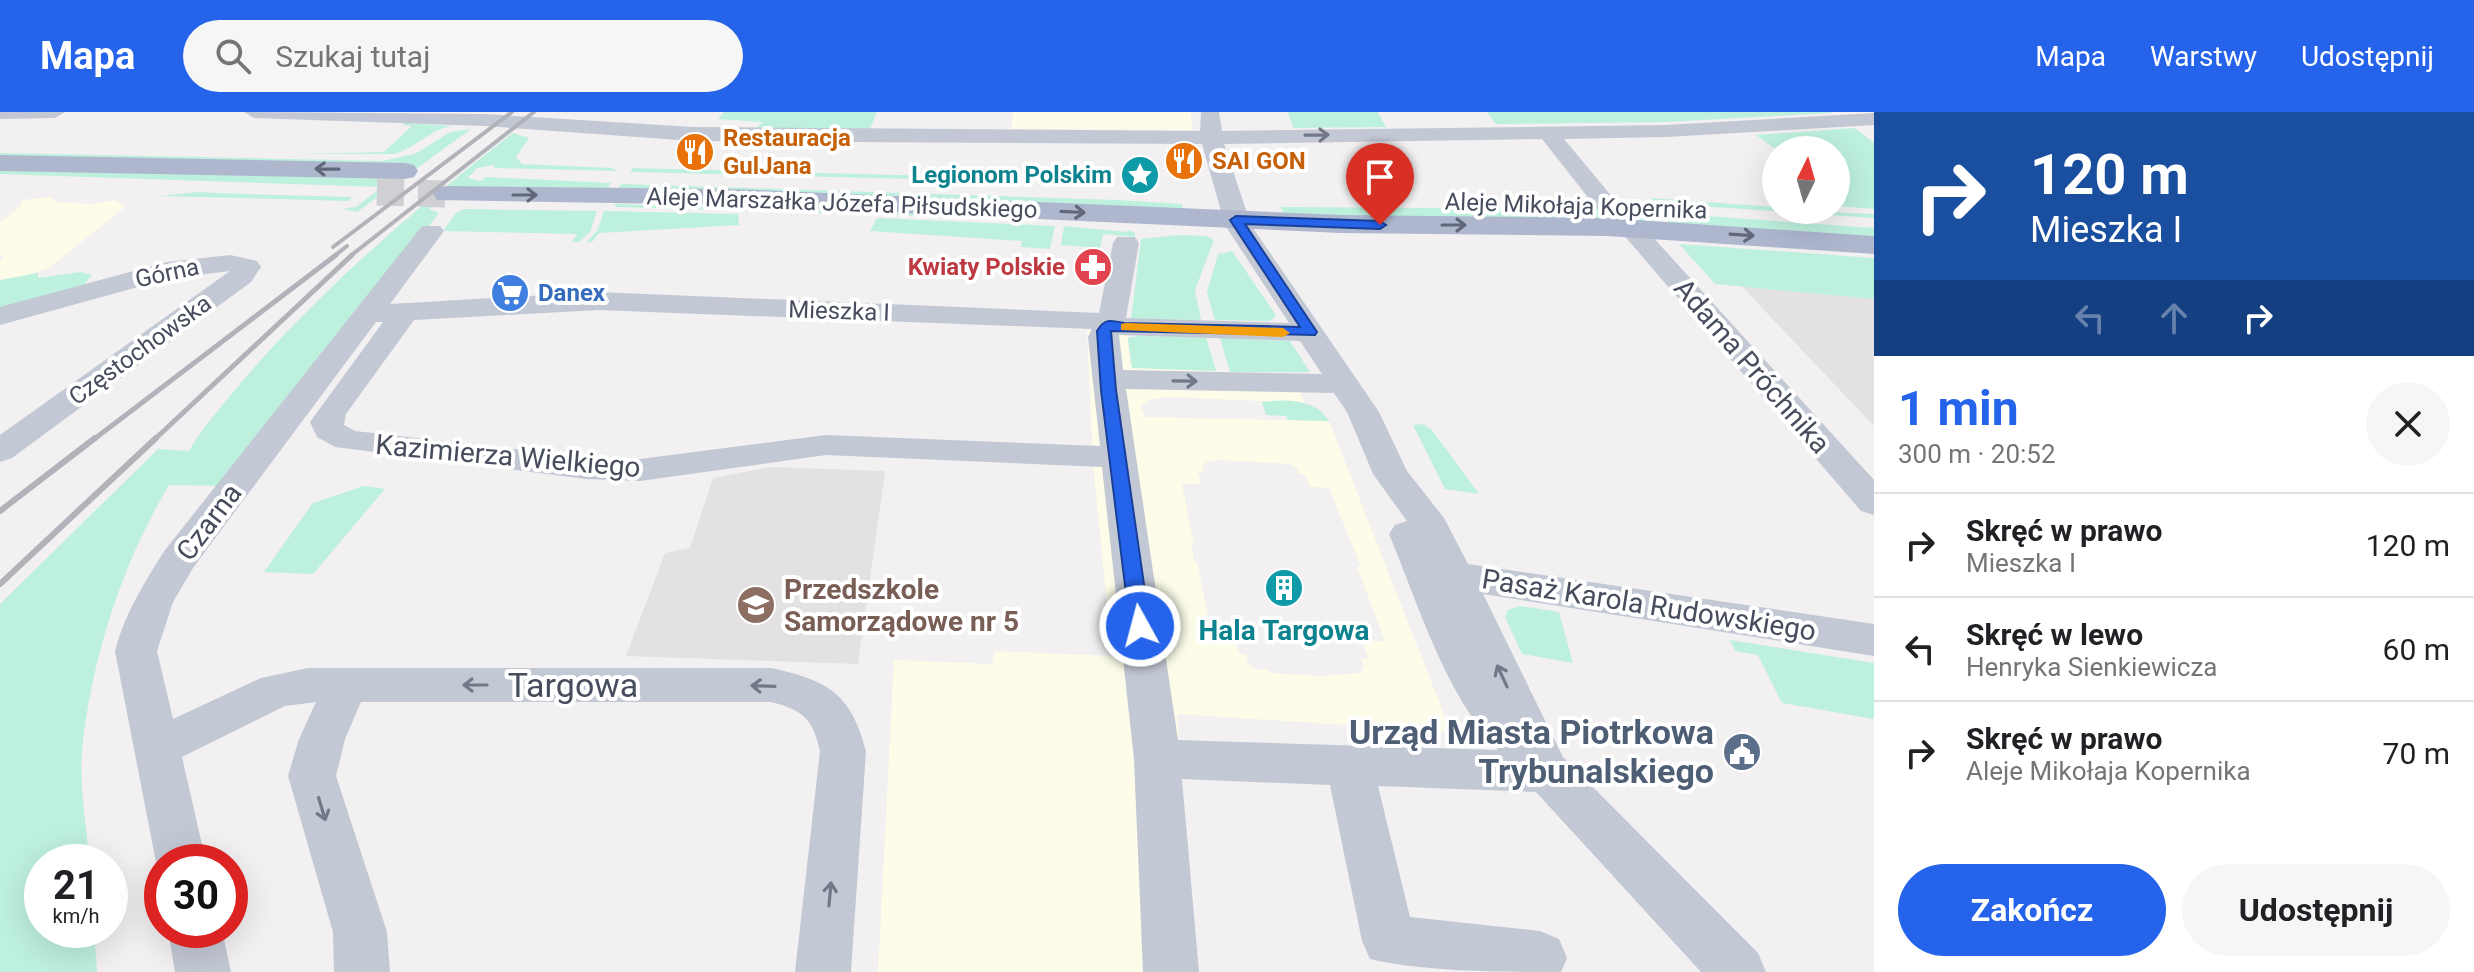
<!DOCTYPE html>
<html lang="pl">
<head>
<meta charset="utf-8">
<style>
  body { margin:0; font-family:Roboto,sans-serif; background:#f6f6f6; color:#202124; height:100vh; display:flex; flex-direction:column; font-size:30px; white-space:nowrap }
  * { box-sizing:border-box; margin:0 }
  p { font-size:26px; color:#757577 }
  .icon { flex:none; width:44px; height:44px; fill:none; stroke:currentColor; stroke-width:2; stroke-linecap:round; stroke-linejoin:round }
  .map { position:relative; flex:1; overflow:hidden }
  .drawer { display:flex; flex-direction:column; background:#fff; width:600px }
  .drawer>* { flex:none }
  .hud { background:#1a4fa0; color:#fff; overflow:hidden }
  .needle { width:52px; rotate:5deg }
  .fabs { position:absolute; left:1762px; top:24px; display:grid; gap:16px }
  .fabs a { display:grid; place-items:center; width:88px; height:88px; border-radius:50%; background:#fff; box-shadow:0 8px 32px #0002; font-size:40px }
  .speed { position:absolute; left:24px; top:732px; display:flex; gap:16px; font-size:40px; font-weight:700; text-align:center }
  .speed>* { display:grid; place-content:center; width:104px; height:104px; border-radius:50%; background:#fff; box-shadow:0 8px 32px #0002; line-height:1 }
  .speed small { font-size:20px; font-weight:400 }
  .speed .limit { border:12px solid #d22; background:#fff; color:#111 }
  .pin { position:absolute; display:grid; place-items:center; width:68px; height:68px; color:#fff; margin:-82px -34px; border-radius:50% 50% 50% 0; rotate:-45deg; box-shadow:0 0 8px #0007 }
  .pin .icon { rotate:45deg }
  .me { position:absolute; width:88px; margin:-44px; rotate:353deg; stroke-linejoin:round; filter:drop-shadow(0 0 6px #0008) }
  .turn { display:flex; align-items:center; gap:28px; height:168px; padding:0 24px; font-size:36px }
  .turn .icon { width:104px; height:104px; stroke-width:2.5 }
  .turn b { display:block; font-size:56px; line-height:68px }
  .lanes { display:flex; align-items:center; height:76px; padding:0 24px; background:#0003; justify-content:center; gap:40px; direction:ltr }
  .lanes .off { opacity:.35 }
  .round { display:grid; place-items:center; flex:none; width:84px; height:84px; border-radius:42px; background:#f6f6f6 }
  .summary { display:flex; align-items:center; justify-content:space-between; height:136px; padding:0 24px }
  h1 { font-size:48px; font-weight:700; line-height:60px; color:#2563eb }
  .cta { display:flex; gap:16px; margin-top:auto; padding:16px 24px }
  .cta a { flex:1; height:92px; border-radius:48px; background:#2563eb; color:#fff; font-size:32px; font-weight:700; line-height:92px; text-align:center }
  .cta a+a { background:#f6f6f6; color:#202124 }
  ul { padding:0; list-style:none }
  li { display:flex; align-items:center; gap:24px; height:104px; padding:0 24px; border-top:2px solid #e0e0e0 }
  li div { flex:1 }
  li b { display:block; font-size:30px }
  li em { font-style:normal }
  header { display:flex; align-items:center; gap:48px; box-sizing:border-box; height:112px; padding:0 40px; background:#2563eb; color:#fff }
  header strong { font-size:38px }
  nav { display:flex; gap:44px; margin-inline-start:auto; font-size:28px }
  .search { width:560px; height:72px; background:#f6f6f6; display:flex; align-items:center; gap:20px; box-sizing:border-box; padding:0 28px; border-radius:44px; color:#757577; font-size:30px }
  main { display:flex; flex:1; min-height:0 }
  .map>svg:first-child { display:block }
  .commercial { fill:#fcfce9; fill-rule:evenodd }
  .education { fill:#e3e1e2 }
  .green { fill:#bef0de }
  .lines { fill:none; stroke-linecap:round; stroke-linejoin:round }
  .major-tunnel { stroke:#d0cfd3; stroke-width:27; stroke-dasharray:27 14; stroke-linecap:butt }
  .minor { fill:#c3c8d5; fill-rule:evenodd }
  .major { fill:#afb7cf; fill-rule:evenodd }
  .rail-far2 { stroke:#b2b3ba; stroke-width:4 }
  .rail-far1 { stroke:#b2b3ba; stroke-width:5 }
  .rail { stroke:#b2b3ba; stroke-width:6 }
  .oneway { stroke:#727887 }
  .oneway2 { stroke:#61687a }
  .route { fill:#2563eb; stroke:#184099; stroke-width:2 }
  .slow { fill:#f59e0b }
  .labels { text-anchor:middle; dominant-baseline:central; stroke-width:8; stroke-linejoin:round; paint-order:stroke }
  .far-food-label { font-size:24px; font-weight:bold; fill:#c56008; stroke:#fff; text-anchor:start }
  .far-culture-label { font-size:24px; font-weight:bold; fill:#0d838f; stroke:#fff; text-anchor:end }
  .far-street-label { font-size:24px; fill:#474d5d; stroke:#fff }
  .far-health-label { font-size:24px; font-weight:bold; fill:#be3a42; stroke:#fff; text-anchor:end }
  .far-shop-label { font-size:24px; font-weight:bold; fill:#366cbe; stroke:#fff; text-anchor:start }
  .street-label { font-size:28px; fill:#474d5d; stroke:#fff }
  .education-label { font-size:28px; font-weight:bold; fill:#785e54; stroke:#fff; text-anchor:start }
  .culture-label { font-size:28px; font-weight:bold; fill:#0d838f; stroke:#fff }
  .near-street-label { font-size:34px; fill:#474d5d; stroke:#fff }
  .near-service-label { font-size:34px; font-weight:bold; fill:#4e5e75; stroke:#fff; text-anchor:end }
</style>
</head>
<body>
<header>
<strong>Mapa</strong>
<div class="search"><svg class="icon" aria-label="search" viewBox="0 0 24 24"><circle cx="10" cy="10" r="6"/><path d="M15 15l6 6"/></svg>Szukaj tutaj</div>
<nav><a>Mapa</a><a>Warstwy</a><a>Udostępnij</a></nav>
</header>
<main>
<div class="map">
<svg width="1874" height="860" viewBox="0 0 1874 860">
  <rect width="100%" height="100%" fill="#f2f0f0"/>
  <!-- commercial -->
  <path class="commercial" d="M1013,0H1191L1192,18L1011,17Z
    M49,85L59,90L92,92L115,88L126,94L49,156L13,168H0V149L3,144L0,143V110L19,96L23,88Z
    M1087,218L1127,220L1130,252L1134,256L1296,262L1304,291L1166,285L1148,288L1141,295L1145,305L1329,309L1451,620L1177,602L1197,860H878L894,548L992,552L995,539L1112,544L1093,352ZM1217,348L1290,352L1297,356L1299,362H1305L1310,375L1329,376L1361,454L1357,455L1385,529H1362L1368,546L1361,547L1364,556L1359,561L1322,564L1269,561L1268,558L1256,557L1248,552L1246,542H1239L1235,525L1212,523L1197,450L1194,449L1193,441L1191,433H1194L1182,372H1201L1198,360L1204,359L1203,353L1207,350Z"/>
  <!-- education -->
  <path class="education" d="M1742,174L1874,187V314L1765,199Z
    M770,355L885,359L858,552L626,544L665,441L690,436L713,366Z"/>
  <!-- green -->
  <path class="green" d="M724,0H877L870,17H755L763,10L718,7Z
    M1288,0H1378L1386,15L1293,16Z
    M1487,0H1831L1832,1L1665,10L1496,12Z
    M405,11L453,14C430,17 416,36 394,42H304L384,40L412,14L403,13Z
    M1855,16L1874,31V97L1836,94V38H1777L1756,23Z
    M471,17L357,100L342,97L356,95L382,75L0,62V58L409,54L397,51L393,54L0,44V41L382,49L415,42L450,20Z
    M513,21L529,26L516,45L522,52L612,56L618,59L494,56L495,53L477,56L468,66L482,69L485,65L611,71L606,78L442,88L429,97L439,101L225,374L169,373C122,452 91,547 82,640C79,675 87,715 89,750H42V818H94L97,860H0V492L158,337L189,339C205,312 225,290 245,266C324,174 418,95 513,21Z
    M633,56L974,65L996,69L630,60Z
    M622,72L1117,88L1182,92L1183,97L976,87L617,78Z
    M200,80L214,81L353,85L348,89L159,84Z
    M1651,86L1776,95V98L1874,102V106L1654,91Z
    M613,92L956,102L955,105L617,95Z
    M1281,95L1598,97L1648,100L1658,112L1284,104Z
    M464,97L597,99L590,120L579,130H572L577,122L443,119L456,101Z
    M604,99L738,102L739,113L599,121L592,130L586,131L597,119Z
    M1662,101L1874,116V125L1671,114Z
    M877,106L1055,114L1050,137L1021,135L1022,129L870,119Z
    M1064,114L1128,120V118L1135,121V125L1103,122L1100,136L1061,133Z
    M1178,123L1207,124L1214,128L1195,178L1201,208L1131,207L1141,127Z
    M1679,132L1874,146V187L1715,172Z
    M1232,139L1276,203L1270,209L1215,208L1207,180L1218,142Z
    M81,160L92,163L83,174L0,196V168L38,161V166Z
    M1137,224L1206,225L1216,259L1132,256L1128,226Z
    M1220,226L1290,229L1310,260H1230Z
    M1262,290C1285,287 1316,287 1329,309L1288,308L1286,304L1266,303Z
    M1423,312L1432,318L1479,382L1445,377L1413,313Z
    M364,374L385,377L313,462L264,460L313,391Z
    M1520,494L1559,500L1573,551L1522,542L1505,505L1508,498Z
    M1730,528L1874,551V607L1782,591L1758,543L1735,539Z"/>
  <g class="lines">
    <!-- major-tunnel -->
    <path class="major-tunnel" d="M377,80L447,82"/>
    <!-- minor -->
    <path class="minor" d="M0,0H65L55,6L0,7Z
      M244,0L484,2L693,15L1200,19L1201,0H1219L1222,19L1666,13L1874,1V13L1666,25L1564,27L1619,93L1616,98H1598L1542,27L1224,32L1251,113L1379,300L1407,359L1444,406L1468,452L1874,512V544L1483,482L1563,645L1758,841L1766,860H1701L1536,680L1378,674L1410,805L1540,819L1559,827L1567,846L1561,860C1502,860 1425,860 1370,847L1362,829L1330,673L1182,667L1199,860H1143L1134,647L1102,355L826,343L640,369L586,367L335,335L317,325L310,310L383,210H376L193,456L173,490L157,539L173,607L261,566L308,556H771C827,568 851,581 866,639L851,860H795L820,639C813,607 803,598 771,590H361L345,627L336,664L387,820L390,860H334L333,820L288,664L299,627L316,590L285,594L182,645L206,750H162V764L156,750L115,539C125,501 144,471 165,438L422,114H440L444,119L390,192L598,180L1099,201L1113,131L1117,125H1135L1139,131L1126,206L1289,211L1225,113L1202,32L693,29L484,14L254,6ZM598,198L1092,217L1088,225L1100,334L826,323L640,347L586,345L355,319L344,313L346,302L414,208ZM1119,223L1300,229L1322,262L1123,258ZM1126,277L1334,281L1347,300L1373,362L1407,409L1395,413L1389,422C1419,494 1444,580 1498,638L1178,628Z
      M1631,108L1640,111L1874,368V403L1861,399L1622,121L1618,116L1622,111Z
      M230,143L257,149L261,155L251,170L12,346L0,350V323L230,159L167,167L0,213V195L167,150Z
      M168,818H222L231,860H175Z"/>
    <!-- major -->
    <path class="major" d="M0,43L405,51L414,53L418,59L414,65L405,67L0,59Z
      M447,74L732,77L1341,103L1607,106L1874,124V142L1607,124L1341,121L732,93L437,88L433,82L437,76Z"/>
    <!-- rail-far2 -->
    <path class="rail-far2" d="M333,135L512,0
      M333,145L347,134
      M349,145L534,0"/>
    <!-- rail-far1 -->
    <path class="rail-far1" d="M93,328L336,143
      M154,328L352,143"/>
    <!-- rail -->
    <path class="rail" d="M0,399L95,326
      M0,472L156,326"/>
  </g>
  <!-- one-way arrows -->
  <defs><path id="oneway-shaft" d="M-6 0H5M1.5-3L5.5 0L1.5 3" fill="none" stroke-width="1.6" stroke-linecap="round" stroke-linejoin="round" transform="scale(2)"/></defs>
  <g class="oneway">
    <use href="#oneway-shaft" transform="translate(1317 23) rotate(-1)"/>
    <use href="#oneway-shaft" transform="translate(1185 269) rotate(1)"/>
    <use href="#oneway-shaft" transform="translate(1502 564) rotate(-115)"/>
    <use href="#oneway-shaft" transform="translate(475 573) rotate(180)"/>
    <use href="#oneway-shaft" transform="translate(763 574) rotate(-178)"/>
    <use href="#oneway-shaft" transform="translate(322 697) rotate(73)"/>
    <use href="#oneway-shaft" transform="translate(830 782) rotate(-85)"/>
  </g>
  <g class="oneway2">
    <use href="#oneway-shaft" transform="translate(327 57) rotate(-179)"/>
    <use href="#oneway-shaft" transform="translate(525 83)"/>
    <use href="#oneway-shaft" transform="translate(1073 100) rotate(3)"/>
    <use href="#oneway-shaft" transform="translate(1454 113)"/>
    <use href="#oneway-shaft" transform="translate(1742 123) rotate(4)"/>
  </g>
  <!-- route -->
  <path class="route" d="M1236,104L1380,109L1386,113L1380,117L1245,112L1317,220L1315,223L1111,219L1116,278L1150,514L1147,519H1133L1130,514L1101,278L1097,219C1105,206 1110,208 1124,211L1300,215L1230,108Z"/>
  <!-- slow -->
  <path class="slow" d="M1126,211L1283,216L1290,221L1283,225L1121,218V212Z"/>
  <!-- icons -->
  <defs>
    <symbol id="restaurant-disc" viewBox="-11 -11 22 22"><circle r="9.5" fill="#e8710a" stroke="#fff"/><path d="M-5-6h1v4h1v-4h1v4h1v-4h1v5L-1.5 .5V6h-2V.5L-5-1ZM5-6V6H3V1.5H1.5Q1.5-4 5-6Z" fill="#fff"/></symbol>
    <symbol id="sight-disc" viewBox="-11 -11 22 22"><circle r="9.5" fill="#0f9aa8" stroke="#fff"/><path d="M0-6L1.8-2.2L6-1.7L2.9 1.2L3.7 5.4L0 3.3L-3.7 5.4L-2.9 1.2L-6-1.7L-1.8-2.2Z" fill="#fff"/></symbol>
    <symbol id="pharmacy-disc" viewBox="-11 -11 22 22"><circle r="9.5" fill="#e0444e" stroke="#fff"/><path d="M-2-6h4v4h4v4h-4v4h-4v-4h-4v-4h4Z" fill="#fff"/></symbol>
    <symbol id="supermarket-disc" viewBox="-11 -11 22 22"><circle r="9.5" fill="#3f7fe0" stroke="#fff"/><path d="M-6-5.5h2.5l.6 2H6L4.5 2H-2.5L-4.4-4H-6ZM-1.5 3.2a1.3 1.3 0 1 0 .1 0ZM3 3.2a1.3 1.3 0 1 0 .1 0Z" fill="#fff"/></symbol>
    <symbol id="building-disc" viewBox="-11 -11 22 22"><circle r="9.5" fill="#0f9aa8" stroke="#fff"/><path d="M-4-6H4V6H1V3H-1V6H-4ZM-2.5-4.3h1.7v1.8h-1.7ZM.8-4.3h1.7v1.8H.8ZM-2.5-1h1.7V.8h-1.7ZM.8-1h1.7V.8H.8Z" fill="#fff"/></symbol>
    <symbol id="school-disc" viewBox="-11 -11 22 22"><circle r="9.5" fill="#8d6e63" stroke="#fff"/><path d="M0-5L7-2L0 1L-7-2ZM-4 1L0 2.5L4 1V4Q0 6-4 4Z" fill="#fff"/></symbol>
    <symbol id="civic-disc" viewBox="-11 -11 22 22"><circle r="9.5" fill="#5c6f8a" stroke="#fff"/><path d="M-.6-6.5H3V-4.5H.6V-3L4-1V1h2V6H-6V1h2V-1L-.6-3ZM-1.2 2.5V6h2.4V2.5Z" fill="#fff"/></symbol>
  </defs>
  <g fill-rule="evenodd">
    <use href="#restaurant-disc" x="673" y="18" width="44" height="44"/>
    <use href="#restaurant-disc" x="1162" y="27" width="44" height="44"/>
    <use href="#sight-disc" x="1118" y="41" width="44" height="44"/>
    <use href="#pharmacy-disc" x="1071" y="133" width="44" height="44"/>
    <use href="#supermarket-disc" x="488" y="159" width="44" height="44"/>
    <use href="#building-disc" x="1262" y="454" width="44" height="44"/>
    <use href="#school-disc" x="734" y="471" width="44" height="44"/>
    <use href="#civic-disc" x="1720" y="618" width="44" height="44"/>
  </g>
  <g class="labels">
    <!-- far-food labels -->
    <g class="far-food-label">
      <text x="723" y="26">Restauracja<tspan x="723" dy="28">GulJana</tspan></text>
      <text x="1212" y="49">SAI GON</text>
    </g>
    <!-- far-culture labels -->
    <g class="far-culture-label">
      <text x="1112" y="63">Legionom Polskim</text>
    </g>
    <!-- far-street labels -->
    <g class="far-street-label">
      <text transform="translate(842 91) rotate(2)">Aleje Marszałka Józefa Piłsudskiego</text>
      <text transform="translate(1576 94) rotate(2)">Aleje Mikołaja Kopernika</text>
      <text transform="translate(167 161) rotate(-12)">Górna</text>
      <text transform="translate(839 199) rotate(2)">Mieszka I</text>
      <text transform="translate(140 238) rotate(-36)">Częstochowska</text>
    </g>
    <!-- far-health labels -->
    <g class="far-health-label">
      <text x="1065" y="155">Kwiaty Polskie</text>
    </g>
    <!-- far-shop labels -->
    <g class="far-shop-label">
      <text x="538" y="181">Danex</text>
    </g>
    <!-- street labels -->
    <g class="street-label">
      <text transform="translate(1752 254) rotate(49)">Adama Próchnika</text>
      <text transform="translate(508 344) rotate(5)">Kazimierza Wielkiego</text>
      <text transform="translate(209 410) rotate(-53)">Czarna</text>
      <text transform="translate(1649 493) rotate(9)">Pasaż Karola Rudowskiego</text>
    </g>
    <!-- education labels -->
    <g class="education-label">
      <text x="784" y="477">Przedszkole<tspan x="784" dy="32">Samorządowe nr 5</tspan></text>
    </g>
    <!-- culture labels -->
    <g class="culture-label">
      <text x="1284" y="518">Hala Targowa</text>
    </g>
    <!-- near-street labels -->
    <g class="near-street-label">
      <text x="573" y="573">Targowa</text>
    </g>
    <!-- near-service labels -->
    <g class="near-service-label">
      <text x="1714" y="620">Urząd Miasta Piotrkowa<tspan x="1714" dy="39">Trybunalskiego</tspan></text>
    </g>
  </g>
</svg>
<div class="fabs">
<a><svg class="needle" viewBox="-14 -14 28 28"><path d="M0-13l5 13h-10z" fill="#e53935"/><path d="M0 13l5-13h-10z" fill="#757577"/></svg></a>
</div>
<div class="speed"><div>21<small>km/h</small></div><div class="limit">30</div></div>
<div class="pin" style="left:1380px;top:113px;background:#d93025"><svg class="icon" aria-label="arrive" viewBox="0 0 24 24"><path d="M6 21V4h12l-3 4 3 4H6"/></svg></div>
<svg class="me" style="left:1140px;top:514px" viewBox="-20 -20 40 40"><circle r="17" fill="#2563eb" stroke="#fff" stroke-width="3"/><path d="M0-11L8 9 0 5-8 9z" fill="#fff"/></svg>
</div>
<section class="drawer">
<div class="hud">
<div class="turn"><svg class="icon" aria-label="right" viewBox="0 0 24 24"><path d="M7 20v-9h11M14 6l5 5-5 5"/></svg><div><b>120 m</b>Mieszka I</div></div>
<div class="lanes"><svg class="icon off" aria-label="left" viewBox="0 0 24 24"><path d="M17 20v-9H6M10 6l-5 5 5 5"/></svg><svg class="icon off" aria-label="ahead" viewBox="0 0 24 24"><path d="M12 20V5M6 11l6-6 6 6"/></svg><svg class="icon" aria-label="right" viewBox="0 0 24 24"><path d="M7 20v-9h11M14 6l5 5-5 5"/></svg></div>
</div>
<div class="summary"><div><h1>1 min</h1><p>300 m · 20:52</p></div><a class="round"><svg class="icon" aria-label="close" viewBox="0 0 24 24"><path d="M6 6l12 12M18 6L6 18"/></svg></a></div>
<ul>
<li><svg class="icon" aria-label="right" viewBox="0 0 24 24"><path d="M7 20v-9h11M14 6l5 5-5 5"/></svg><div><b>Skręć w prawo</b><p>Mieszka I</p></div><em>120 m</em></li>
<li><svg class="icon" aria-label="left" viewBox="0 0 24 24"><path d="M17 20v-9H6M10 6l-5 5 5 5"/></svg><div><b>Skręć w lewo</b><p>Henryka Sienkiewicza</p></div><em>60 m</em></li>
<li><svg class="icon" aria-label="right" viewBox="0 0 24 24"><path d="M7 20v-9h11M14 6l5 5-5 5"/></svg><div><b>Skręć w prawo</b><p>Aleje Mikołaja Kopernika</p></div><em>70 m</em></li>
</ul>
<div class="cta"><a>Zakończ</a><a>Udostępnij</a></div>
</section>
</main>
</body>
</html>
